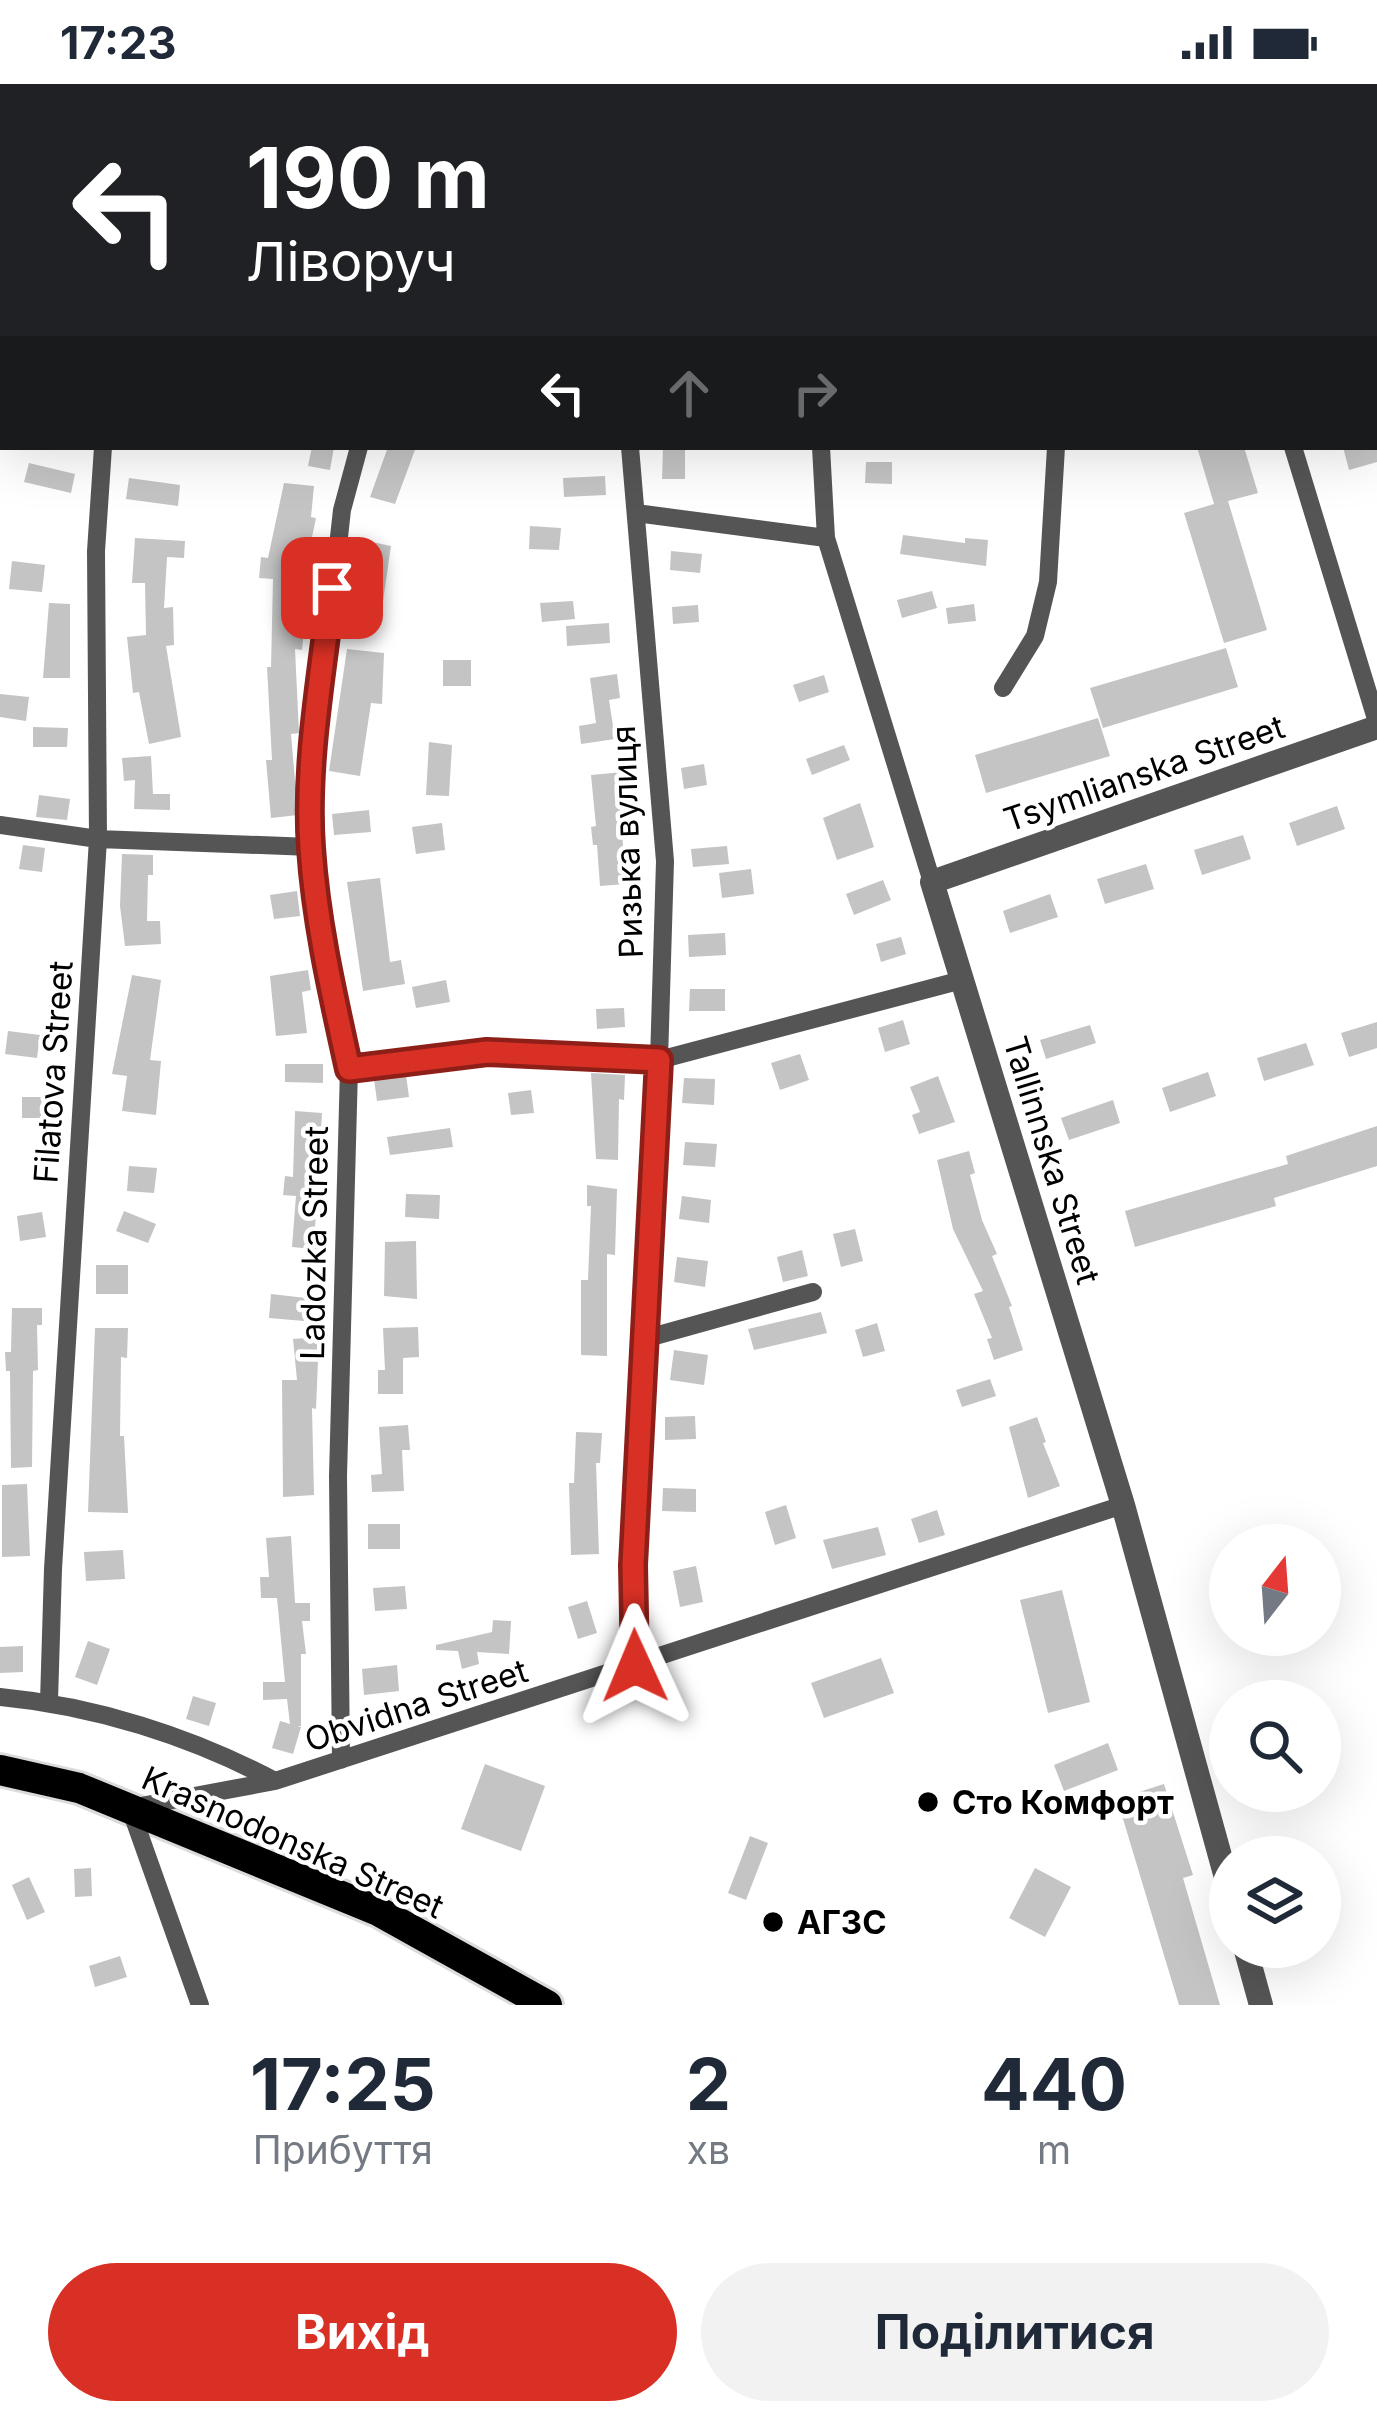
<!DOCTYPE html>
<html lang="uk">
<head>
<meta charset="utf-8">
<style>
  body { margin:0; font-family:Inter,sans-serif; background:#f2f2f3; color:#1f2937; height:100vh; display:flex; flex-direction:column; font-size:45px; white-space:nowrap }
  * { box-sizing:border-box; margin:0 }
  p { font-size:39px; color:#747a83 }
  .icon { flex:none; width:66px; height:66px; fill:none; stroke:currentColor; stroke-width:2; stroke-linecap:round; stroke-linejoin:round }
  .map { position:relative; height:1921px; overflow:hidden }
  .details { display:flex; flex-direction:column; background:#fff; flex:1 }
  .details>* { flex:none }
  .hud { position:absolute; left:0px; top:0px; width:1377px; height:366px; box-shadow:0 12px 48px #0002; background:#202124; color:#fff; overflow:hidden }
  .needle { width:78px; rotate:17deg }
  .controls { position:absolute; left:1209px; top:1440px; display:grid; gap:24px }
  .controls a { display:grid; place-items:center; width:132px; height:132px; border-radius:50%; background:#fff; box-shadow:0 12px 48px #0002; font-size:60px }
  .pin { position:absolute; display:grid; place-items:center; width:102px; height:102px; color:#fff; margin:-51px; border-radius:24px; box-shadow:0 6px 18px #0006 }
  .me { position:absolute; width:132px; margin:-66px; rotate:359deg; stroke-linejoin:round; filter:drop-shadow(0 0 9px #0008) }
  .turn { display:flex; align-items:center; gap:42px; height:252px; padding:0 48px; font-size:54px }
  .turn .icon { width:156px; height:156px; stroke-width:2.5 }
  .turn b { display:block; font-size:84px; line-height:102px }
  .lanes { display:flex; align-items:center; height:114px; padding:0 48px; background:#0003; justify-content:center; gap:60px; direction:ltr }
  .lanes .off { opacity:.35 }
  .eta { display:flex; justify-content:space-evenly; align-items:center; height:204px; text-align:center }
  .eta b { font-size:72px; font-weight:700; line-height:84px }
  .cta { display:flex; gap:24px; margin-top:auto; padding:24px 48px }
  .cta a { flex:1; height:138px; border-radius:72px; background:#d93025; color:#fff; font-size:48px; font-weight:700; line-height:138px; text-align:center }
  .cta a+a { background:#f2f2f3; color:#1f2937 }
  .status { display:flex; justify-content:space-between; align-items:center; height:84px; padding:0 60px; background:#fff; direction:ltr }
  .status svg { height:33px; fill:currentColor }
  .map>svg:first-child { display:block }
  .building { fill:#c4c4c4 }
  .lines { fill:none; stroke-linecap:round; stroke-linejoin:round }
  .primary-casing { stroke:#dbdbdb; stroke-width:36 }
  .minor { stroke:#555; stroke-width:18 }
  .tertiary { stroke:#555; stroke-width:24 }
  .primary { stroke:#000; stroke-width:30 }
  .route-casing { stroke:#8d1f18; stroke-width:30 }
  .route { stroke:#d93025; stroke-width:21 }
  .poi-dot { fill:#000; stroke:#fff; stroke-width:4.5 }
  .labels { text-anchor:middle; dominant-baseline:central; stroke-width:9; stroke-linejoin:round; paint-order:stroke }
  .street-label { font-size:33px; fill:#000; stroke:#fff }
  .poi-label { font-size:33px; font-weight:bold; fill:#000; stroke:#fff; text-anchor:start }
</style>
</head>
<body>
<div class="status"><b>17:23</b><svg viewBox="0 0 49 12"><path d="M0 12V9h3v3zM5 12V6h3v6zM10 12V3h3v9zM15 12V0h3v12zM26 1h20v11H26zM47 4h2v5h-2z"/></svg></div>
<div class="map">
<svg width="1377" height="1921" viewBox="0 0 1377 1921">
  <rect width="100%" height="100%" fill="#fff"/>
  <!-- building -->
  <path class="building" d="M312,363H334L330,386L308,382Z
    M388,363H416L395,420L370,413Z
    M663,363H685V395H662Z
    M1197,363H1244L1258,409L1228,417L1267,546L1224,559L1184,429L1214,420Z
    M1343,363H1377V378L1349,386Z
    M866,378H892V400L865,399Z
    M29,379L75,390L71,409L24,398Z
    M605,392L606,411L564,413L563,394Z
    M129,394L180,401L178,422L126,415Z
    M284,399L314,402L311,433L316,434L311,458L298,455L294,517L307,518L302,566L295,565L299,649L291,650L298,731L271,734L266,676H272L267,583H271L273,495L259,494L261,473L268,474Z
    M530,442L561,444L559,466L529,465Z
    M903,451L965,459V454L988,456L986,482L900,470Z
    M135,454L185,457L184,474L167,473L164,524L173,523L174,561L166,562L181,653L149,660L139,608L133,609L127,553L146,551L145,499H132Z
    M363,456L391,462L383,517L356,514Z
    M671,467L702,470L700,489L670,486Z
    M12,477L45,481L42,508L9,505Z
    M932,507L937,524L902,534L897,516Z
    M573,517L575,535L542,538L540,519Z
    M49,519L70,520V594H43Z
    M974,520L976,537L948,540L946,524Z
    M698,521L699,538L673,540L672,523Z
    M609,539L610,559L567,562L566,542Z
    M1226,564L1238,603L1103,644L1090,604Z
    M347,565L384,569L382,620L371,619L360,692L329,687Z
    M443,576H471V602H443Z
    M617,590L620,614L609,616L615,655L581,660L579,642L596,639L590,594Z
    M824,591L829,608L799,618L793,601Z
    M0,610L29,613L26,637L0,633Z
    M1098,634L1110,672L986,709L975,671Z
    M33,643L68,644L67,663H33Z
    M429,658L452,661L449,712L426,711Z
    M844,661L850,676L812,691L806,675Z
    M151,672L153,710H170V726L134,725L135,696L124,697L122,674Z
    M704,680L707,701L684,705L681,684Z
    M623,688L625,710H619L626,800L600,802L597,761H593L591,743L596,742L591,691Z
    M39,711L70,715L67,736L36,733Z
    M860,719L874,763L837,776L823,734Z
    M1337,722L1345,745L1297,762L1289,739Z
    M369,726L371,748L334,751L332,730Z
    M442,739L445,766L416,770L412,743Z
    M1243,751L1251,775L1202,791L1194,766Z
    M23,761L45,764L42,788L19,785Z
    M727,762L729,780L693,783L691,765Z
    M122,770L153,771V791H148L147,837H160L161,860L125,862L120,822Z
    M1146,780L1154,805L1105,820L1097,795Z
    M751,785L754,810L722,814L719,789Z
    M380,794L390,878L401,876L405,900L363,907L347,798Z
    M883,796L891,816L854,831L846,810Z
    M297,807L300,832L274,835L270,811Z
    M1050,810L1058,833L1010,849L1003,827Z
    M725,849L726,871L689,873L688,851Z
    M901,853L906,870L881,878L876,860Z
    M308,886L311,906L302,908L307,949L276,952L270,892Z
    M132,891L161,896L150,976L161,977L156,1031L122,1027L127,992L112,990Z
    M446,896L450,918L416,924L412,903Z
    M690,905H725V927H689Z
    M624,924L625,943L597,945L596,925Z
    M903,936L910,960L885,968L878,944Z
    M1377,938V964L1349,973L1341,949Z
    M1090,941L1096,959L1046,975L1040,956Z
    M8,947L40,951L37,974L5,970Z
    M1306,959L1314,981L1264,997L1257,974Z
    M800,970L809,996L780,1006L771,979Z
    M285,980H323V999L285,998Z
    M1208,988L1216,1012L1170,1028L1162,1004Z
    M591,989L625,991L624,1016L619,1015L618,1076L596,1075Z
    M406,991L409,1013L377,1017L374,995Z
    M938,992L955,1038L919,1050L912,1031L920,1028L910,1003Z
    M684,994L715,995L714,1021L682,1019Z
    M531,1006L534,1029L511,1031L508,1009Z
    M22,1013H52L53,1034H22Z
    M1113,1016L1120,1039L1069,1056L1061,1034Z
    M295,1027L322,1029L315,1144L324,1145L323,1166L292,1163L296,1112L283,1111L285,1092L293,1093Z
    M1377,1042V1082L1274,1114L1276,1122L1135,1163L1125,1127L1288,1080L1286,1072Z
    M450,1044L453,1063L390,1071L387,1053Z
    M685,1058L717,1060L715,1083L683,1081Z
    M969,1067L975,1089L970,1091L982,1136L997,1170L992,1172L1012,1222L1009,1223L1023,1266L994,1276L987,1255L992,1254L974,1210L983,1207L953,1145L937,1076Z
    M129,1082L157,1084L154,1109L127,1107Z
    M587,1101L617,1105L615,1171L607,1170V1272L581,1271V1196H588L591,1122H587Z
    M406,1110L440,1111L439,1135L405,1133Z
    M682,1112L711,1116L709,1139L679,1135Z
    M124,1127L156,1140L148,1159L116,1147Z
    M42,1128L46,1153L20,1157L17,1132Z
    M855,1145L863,1177L841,1183L833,1150Z
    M416,1157L417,1215L384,1212L385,1158Z
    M802,1166L808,1192L783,1198L777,1173Z
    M677,1173L708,1177L705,1203L674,1198Z
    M96,1181H128V1210H96Z
    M271,1210L306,1214L304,1237L269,1234Z
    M12,1224H42V1241H37L38,1286L33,1287L32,1383L11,1384L10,1287H6L5,1268H11Z
    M821,1228L827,1249L754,1266L748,1245Z
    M877,1239L885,1267L863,1273L855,1246Z
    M418,1243L419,1273L403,1274V1310H378V1286H385L383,1244Z
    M95,1244H128L127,1274L121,1273L120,1352H124L128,1429L88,1428Z
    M319,1253L316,1325L312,1324L314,1411L283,1413L282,1296H297L293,1255Z
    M674,1266L708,1271L704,1301L670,1296Z
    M990,1295L996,1312L962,1323L956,1306Z
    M695,1332L696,1355L665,1356V1333Z
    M1037,1333L1046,1358L1043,1359L1060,1402L1028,1414L1009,1343Z
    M408,1341L410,1366H402L404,1407L372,1408L371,1391L382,1390L379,1343Z
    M576,1348L602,1349L600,1379H596L599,1470L571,1471L569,1399H574Z
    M27,1400L30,1472L2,1473V1401Z
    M663,1404L696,1405V1428L662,1427Z
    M786,1421L796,1454L775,1461L765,1428Z
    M937,1426L945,1451L919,1459L911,1435Z
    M368,1440H400V1465H368Z
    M878,1443L886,1471L832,1485L823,1456Z
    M291,1452L295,1519H310V1537H302L306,1570H301V1642H297L301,1643L293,1670L272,1664L280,1637L290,1640L287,1615L263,1616V1598H285L277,1514H261L260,1493H269L266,1454Z
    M123,1466L125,1495L86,1497L84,1468Z
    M696,1482L703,1518L680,1523L673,1487Z
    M405,1502L407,1525L375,1527L373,1504Z
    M1062,1506L1090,1618L1048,1629L1020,1516Z
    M587,1517L597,1549L578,1555L568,1523Z
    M493,1536L511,1537L509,1570L477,1568L479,1580L462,1585L458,1567L436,1566V1561L492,1548Z
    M88,1557L110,1565L97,1601L75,1593Z
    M23,1562V1588L0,1589V1563Z
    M881,1574L894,1609L824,1634L811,1599Z
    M397,1581L399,1607L364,1611L362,1585Z
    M193,1612L216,1619L209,1642L186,1635Z
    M1108,1659L1118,1686L1064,1707L1054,1681Z
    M485,1680L545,1702L521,1767L461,1745Z
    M1164,1700L1193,1791L1183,1794L1220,1921H1179L1117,1715Z
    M750,1752L768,1759L746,1816L728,1809Z
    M91,1784L92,1812L75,1813L74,1785Z
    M1035,1784L1071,1803L1045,1853L1009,1834Z
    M29,1793L45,1828L27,1836L12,1801Z
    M120,1872L127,1893L95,1903L89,1882Z"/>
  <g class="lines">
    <defs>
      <path id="primary" d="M0,1686L79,1704L378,1827L547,1921"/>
    </defs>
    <!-- primary casing -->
    <use href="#primary" class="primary-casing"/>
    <!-- minor -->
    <path class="minor" d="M1198,0V3
      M123,3V0
      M442,3V0
      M673,3V0
      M870,3L871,0
      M1109,3L1110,0
      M1374,46L1377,45
      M1374,189L1377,188
      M1374,294L1377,293
      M630,363L665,777L659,976L633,1481L635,1583
      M821,363L826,454L932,798
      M1293,363L1377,638
      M636,429L826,454
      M1003,604L1035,552L1048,498L1056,363
      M0,741L98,755L311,763
      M349,985L487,967L659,976L962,896
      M644,1255L813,1208
      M0,1613C95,1622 190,1652 275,1697L1123,1421
      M49,1617L53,1485L98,755L96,467L103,363
      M341,1676L338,1392L349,985L325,876L311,763V704L342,426L359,363
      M200,1921L130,1724L275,1697"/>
    <!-- tertiary -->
    <path class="tertiary" d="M1230,1808L1123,1421L932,798L1377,643
      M1245,1863L1261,1921"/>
    <!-- primary -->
    <use href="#primary" class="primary"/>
  </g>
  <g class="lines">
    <defs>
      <path id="route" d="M332,504C322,589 305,679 311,764C316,839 333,912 349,985L487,968L659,976L633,1481L635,1582"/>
    </defs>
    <!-- route casing -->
    <use href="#route" class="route-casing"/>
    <!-- route -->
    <use href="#route" class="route"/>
  </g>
  <!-- markers -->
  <g class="poi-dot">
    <circle cx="928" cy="1718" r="12"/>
    <circle cx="773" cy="1838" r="12"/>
  </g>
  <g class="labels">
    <!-- street labels -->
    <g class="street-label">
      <text transform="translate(1144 689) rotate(-19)">Tsymlianska Street</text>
      <text transform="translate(627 758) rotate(-92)">Ризька вулиця</text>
      <text transform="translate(53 988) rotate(-86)">Filatova Street</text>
      <text transform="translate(1052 1076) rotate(73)">Tallinnska Street</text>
      <text transform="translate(314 1159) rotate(-89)">Ladozka Street</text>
      <text transform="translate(416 1621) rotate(-18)">Obvidna Street</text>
      <text transform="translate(293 1758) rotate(24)">Krasnodonska Street</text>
    </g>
    <!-- poi labels -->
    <g class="poi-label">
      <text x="952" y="1718">Сто Комфорт</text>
      <text x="797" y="1838">АГЗС</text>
    </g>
  </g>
</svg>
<div class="controls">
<a><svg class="needle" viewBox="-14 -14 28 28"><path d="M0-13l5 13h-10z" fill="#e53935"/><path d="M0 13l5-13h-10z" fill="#747a83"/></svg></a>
<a><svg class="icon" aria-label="search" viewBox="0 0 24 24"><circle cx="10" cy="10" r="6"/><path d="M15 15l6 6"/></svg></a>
<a><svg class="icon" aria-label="layers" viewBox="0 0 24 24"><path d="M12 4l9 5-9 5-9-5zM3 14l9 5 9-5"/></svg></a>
</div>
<div class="pin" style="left:332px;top:504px;background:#d93025"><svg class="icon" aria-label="arrive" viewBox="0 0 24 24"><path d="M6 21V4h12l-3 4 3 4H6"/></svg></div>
<svg class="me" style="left:635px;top:1582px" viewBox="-20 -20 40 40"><path d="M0-17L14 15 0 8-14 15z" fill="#d93025" stroke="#fff" stroke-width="4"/></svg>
<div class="hud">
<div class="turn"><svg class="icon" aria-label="left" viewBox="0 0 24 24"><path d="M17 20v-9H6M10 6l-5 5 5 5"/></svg><div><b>190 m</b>Ліворуч</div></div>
<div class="lanes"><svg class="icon" aria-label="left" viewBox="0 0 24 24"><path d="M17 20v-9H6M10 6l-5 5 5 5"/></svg><svg class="icon off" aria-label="ahead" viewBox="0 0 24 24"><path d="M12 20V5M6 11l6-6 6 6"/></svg><svg class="icon off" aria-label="right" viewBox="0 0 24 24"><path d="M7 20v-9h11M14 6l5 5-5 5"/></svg></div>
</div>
</div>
<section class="details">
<div class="eta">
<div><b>17:25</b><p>Прибуття</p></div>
<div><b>2</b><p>хв</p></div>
<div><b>440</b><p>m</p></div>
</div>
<div class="cta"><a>Вихід</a><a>Поділитися</a></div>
</section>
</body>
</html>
